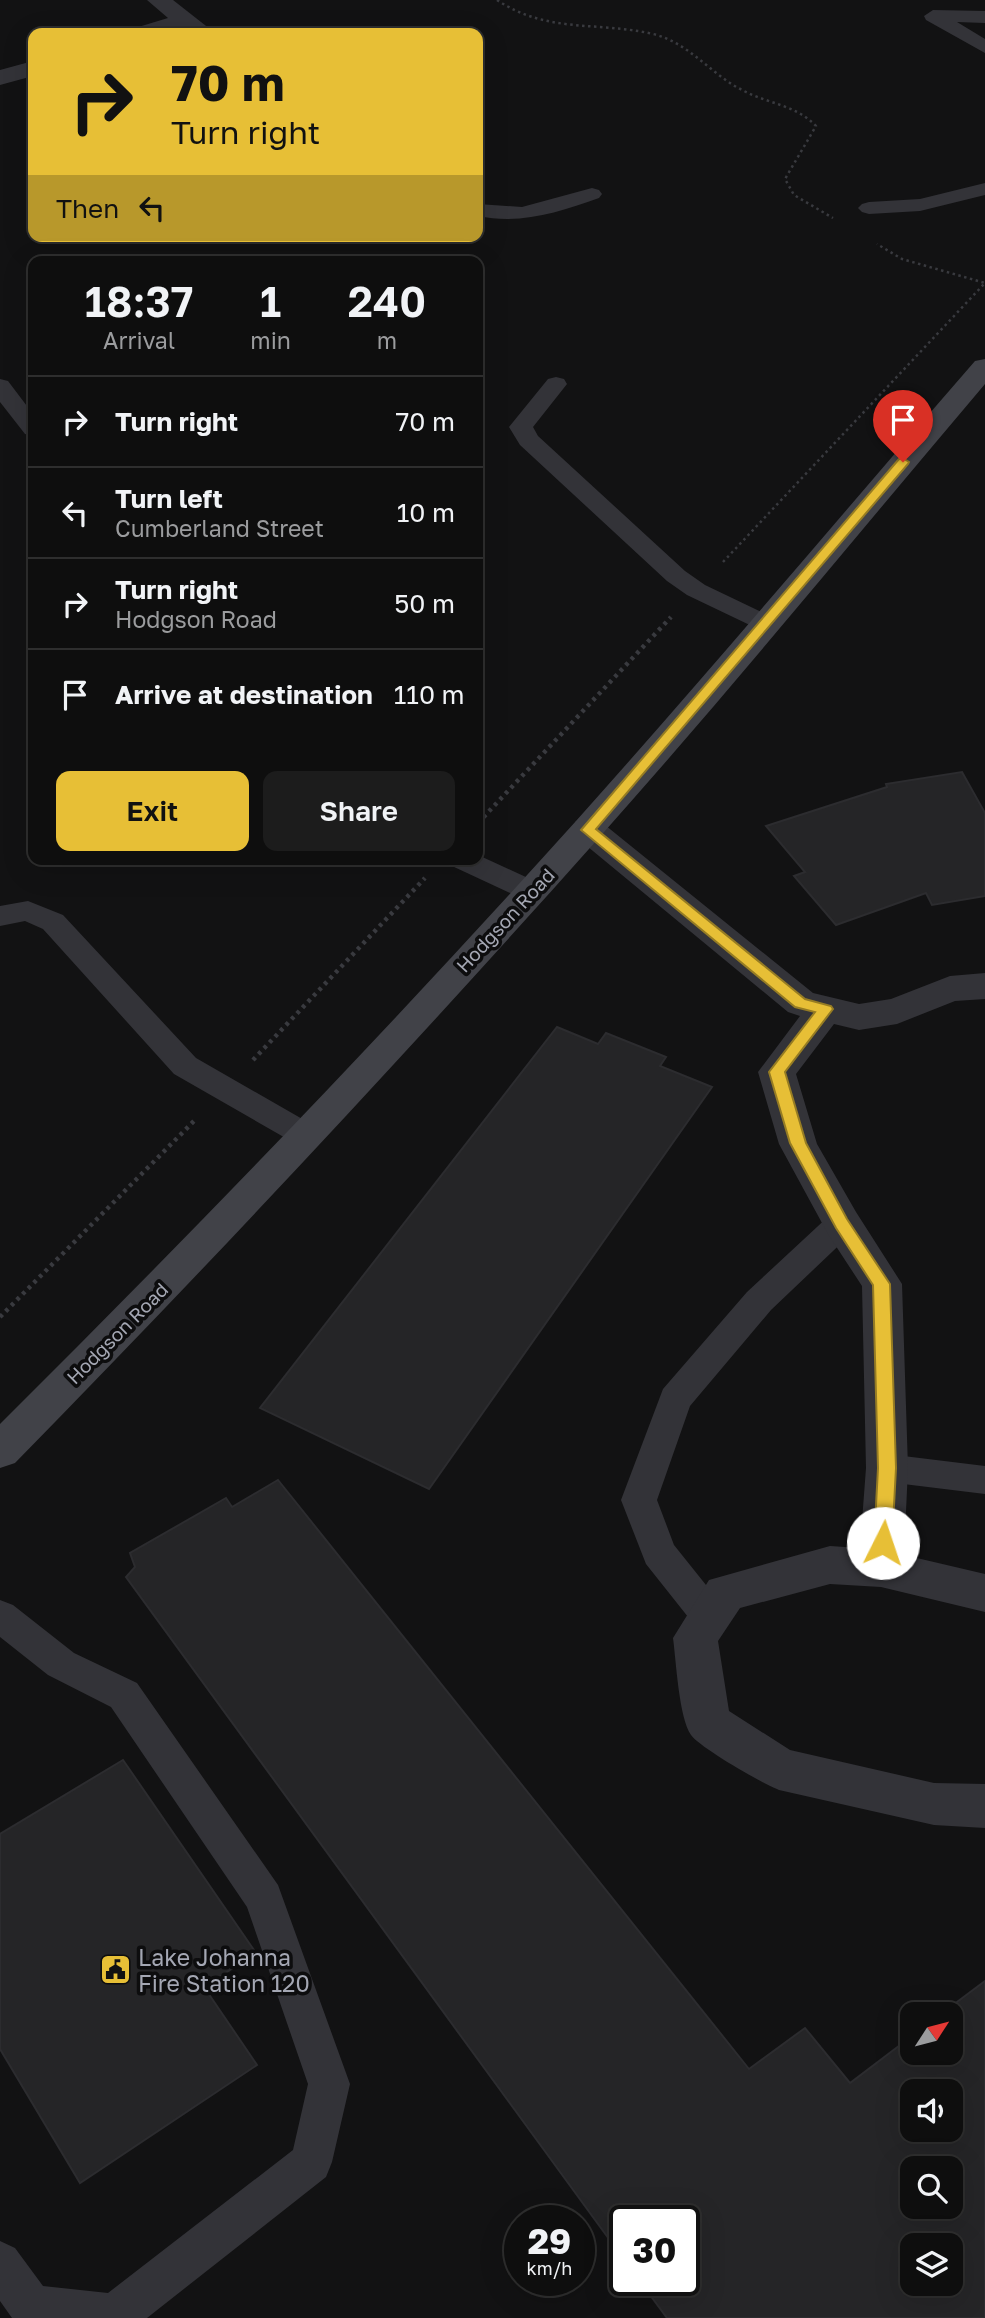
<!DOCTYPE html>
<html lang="en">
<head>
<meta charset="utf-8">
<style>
  body { margin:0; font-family:"Golos Text",sans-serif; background:#1c1c1c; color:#f1f3f6; height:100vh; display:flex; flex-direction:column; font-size:26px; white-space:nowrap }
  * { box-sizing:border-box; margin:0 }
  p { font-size:23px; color:#9b9c9e }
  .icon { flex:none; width:38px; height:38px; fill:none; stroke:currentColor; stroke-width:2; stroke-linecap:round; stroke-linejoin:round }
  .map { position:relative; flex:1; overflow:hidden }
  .side { position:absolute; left:28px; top:256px; width:455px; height:609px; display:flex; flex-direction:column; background:#0e0e0e; border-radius:14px; box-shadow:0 7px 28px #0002,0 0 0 2px #2e2e2e }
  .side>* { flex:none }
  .hud { position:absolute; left:28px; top:28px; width:455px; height:214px; border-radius:14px; box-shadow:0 7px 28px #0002,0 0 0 2px #2e2e2e; background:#e7bf36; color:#111; overflow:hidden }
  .needle { width:46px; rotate:54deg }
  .controls { position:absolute; left:900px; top:2002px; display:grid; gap:14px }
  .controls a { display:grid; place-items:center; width:63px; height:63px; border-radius:14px; background:#0e0e0e; box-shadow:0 7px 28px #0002,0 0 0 2px #2e2e2e; font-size:35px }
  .speed { position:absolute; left:504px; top:2205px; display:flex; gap:14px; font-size:35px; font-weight:700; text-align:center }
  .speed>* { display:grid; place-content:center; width:91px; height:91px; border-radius:50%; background:#0e0e0e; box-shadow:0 7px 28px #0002,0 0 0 2px #2e2e2e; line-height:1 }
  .speed small { font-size:18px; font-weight:400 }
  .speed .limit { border:4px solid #111; border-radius:10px; background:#fff; color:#111 }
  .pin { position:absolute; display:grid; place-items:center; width:60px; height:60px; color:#fff; margin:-72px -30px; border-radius:50% 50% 50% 0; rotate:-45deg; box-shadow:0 0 7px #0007 }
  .pin .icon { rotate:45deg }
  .me { position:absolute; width:77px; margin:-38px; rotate:4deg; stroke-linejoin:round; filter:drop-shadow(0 0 5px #0008) }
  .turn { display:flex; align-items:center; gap:24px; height:147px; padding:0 28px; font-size:32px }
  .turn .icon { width:91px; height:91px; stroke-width:2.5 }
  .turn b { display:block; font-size:49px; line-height:60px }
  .then { display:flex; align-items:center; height:66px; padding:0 28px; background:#0003; gap:14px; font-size:26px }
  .eta { display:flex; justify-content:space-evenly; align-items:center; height:119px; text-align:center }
  .eta b { font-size:42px; font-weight:600; line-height:49px }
  .cta { display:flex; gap:14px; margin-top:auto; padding:14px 28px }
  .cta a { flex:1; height:80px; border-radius:14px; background:#e7bf36; color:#111; font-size:28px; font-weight:600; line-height:80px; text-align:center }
  .cta a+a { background:#1c1c1c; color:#f1f3f6 }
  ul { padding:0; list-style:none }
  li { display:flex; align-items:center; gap:21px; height:91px; padding:0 28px; border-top:2px solid #2e2e2e }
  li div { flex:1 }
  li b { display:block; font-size:26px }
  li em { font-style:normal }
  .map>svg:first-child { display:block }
  .building { fill:#252527; stroke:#2c2c2f; stroke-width:2; fill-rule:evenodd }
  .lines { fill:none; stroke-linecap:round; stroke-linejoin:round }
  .path-far1 { stroke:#393a3f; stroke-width:2.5; stroke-dasharray:2.5 3.5; stroke-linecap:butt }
  .path { stroke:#393a3f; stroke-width:4.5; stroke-dasharray:3.5 4.5; stroke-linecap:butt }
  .service { fill:#333338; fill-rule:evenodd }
  .minor { fill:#333338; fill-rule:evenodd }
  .secondary { fill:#414248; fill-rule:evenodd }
  .route { fill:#e7bf36; stroke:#967c23; stroke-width:2 }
  .labels { text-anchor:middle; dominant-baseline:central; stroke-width:7; stroke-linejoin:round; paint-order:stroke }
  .street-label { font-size:19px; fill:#a4a7b3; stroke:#0d0d0e }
  .near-poi-label { font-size:23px; fill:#a4a7b3; stroke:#0d0d0e; text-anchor:start }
</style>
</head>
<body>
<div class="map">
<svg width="985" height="2318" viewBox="0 0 985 2318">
  <rect width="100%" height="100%" fill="#121213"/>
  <!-- building -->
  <path class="building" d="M962,772L985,813V896L932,905L926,893L836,925L794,876L805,872L766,826L887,787L886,784Z
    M557,1027L598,1044L606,1033L666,1057L660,1066L712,1087L429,1489L260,1408Z
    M278,1480L749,2069L805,2028L850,2083L912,2036V2053H950V2014H941L985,1981V2318H667L639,2280H684V2221H625V2261L126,1577L135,1567L130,1553L226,1498L232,1507ZM912,2091H950V2130H912ZM912,2168H950V2207H912ZM912,2245H950V2284H912Z
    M123,1760L256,1953L204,1987L257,2065L80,2183L0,2049V1834Z"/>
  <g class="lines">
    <!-- path-far1 -->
    <path class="path-far1" d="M497,0C548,34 597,21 653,34C690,43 711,75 744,91C769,104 796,105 816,126L785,179L794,195L833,218
      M723,562L985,283L902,259L877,244"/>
    <!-- path -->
    <path class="path" d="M478,823L671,617
      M253,1060L425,878
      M0,1317L196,1119"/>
    <!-- service -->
    <path class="service" d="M933,10L985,11V23L957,22L985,39V53L926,20L924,16Z
      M985,183V195L920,211L869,214L862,212L858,208L862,204L869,202L920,199Z
      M592,188L599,190L602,194L599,198C559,212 521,225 478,216V204L522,207Z
      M556,377L564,379L567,384L533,427L538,436L685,571L705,585L774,618L778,623L774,628L765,631L756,628L687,595L667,581L520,445L509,427L548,379Z
      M0,379L8,381L33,414V436L25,434L0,402Z
      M478,855L541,884L545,891L541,898L531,901L521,898L452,866L448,859H478Z
      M28,901L63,915L196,1058L318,1128L323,1136L318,1144L307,1148L296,1144L174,1074L43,929L25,921L0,926V906Z
      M842,1211L853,1214L858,1223L853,1232L771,1310L690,1406L657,1500L674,1545L722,1605L727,1616L722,1627L709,1632L696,1627L646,1564L621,1500L663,1389L747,1292L831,1214Z
      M887,1454L985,1466V1494L887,1482L875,1478L870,1468L875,1458Z
      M0,1600L13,1605L74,1653L137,1683L278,1885L350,2084L332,2162L326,2177L147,2318H12L0,2301V2241L15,2248L43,2286L108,2293L293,2150L308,2084L247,1907L111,1707L48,1675L0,1637Z"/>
    <!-- minor -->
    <path class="minor" d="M147,0H173L215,33H188L182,29L167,33H132L135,28L168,18Z
      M33,61V76L0,85V70Z
      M588,818L600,821L813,993L859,1004L891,999L950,976L985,973V999L955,1001L897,1024L859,1030L834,1024L796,1074L817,1144L856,1212L902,1284L908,1468L904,1555L985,1574V1612L881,1587L830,1584L740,1608L718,1641L729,1711L790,1750L934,1783L985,1784V1828L934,1825L779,1790C763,1784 699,1747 691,1735C679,1718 676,1660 673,1638L709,1580L830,1546L860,1548L866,1468L862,1286L828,1234L779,1144L758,1072L800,1016L788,1012L576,837L571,829L576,821Z"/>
    <!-- secondary -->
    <path class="secondary" d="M985,359V384C856,536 730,691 597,840C408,1052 214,1260 15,1463L0,1468V1424C197,1228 390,1028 576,821C711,670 842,514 975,361Z"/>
  </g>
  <!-- route -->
  <path class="route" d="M903,458L909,462L908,464L596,829L805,999L831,1006L833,1009L785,1072L806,1143L847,1219L890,1284L896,1468L892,1543L889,1548L883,1550L876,1548L874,1543L878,1468L873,1285L836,1228L790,1143L769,1072L815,1012L795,1007L581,830L899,459Z"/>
  <!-- icons -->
  <defs>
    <symbol id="civic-square" viewBox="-11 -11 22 22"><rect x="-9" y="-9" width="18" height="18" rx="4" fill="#e7bf36" stroke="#0d0d0e"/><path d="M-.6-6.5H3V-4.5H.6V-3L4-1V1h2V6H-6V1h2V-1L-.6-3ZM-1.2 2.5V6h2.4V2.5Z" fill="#111"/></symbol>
  </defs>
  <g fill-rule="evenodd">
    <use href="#civic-square" x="98" y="1952" width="35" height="35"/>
  </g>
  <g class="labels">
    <!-- street labels -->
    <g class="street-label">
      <text transform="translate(505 920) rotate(-47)">Hodgson Road</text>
      <text transform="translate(117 1333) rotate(-45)">Hodgson Road</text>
    </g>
    <!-- near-poi labels -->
    <g class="near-poi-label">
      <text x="138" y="1957">Lake Johanna<tspan x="138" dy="26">Fire Station 120</tspan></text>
    </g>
  </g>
</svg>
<div class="controls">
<a><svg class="needle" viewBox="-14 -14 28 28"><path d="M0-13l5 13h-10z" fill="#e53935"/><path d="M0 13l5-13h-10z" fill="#9b9c9e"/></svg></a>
<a><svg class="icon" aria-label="sound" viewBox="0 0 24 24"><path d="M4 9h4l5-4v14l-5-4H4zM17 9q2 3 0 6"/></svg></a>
<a><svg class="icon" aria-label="search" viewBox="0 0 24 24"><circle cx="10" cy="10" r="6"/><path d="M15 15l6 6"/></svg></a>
<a><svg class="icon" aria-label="layers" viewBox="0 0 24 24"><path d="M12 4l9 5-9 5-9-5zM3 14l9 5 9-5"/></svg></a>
</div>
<div class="speed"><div>29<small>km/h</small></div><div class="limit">30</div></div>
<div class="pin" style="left:903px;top:462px;background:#d93025"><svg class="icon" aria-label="arrive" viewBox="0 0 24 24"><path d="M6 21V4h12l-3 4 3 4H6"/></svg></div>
<svg class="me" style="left:883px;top:1543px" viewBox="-20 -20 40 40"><circle r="19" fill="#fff"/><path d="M0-13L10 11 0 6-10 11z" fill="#e7bf36"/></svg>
<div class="hud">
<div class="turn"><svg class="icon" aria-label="right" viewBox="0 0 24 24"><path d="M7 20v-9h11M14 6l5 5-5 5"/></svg><div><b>70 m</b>Turn right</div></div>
<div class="then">Then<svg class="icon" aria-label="left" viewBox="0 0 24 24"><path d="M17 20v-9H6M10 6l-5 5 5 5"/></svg></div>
</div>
<section class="side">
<div class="eta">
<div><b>18:37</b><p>Arrival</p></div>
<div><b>1</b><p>min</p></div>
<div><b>240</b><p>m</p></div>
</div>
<ul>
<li><svg class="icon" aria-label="right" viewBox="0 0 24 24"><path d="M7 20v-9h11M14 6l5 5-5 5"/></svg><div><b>Turn right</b></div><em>70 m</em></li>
<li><svg class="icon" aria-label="left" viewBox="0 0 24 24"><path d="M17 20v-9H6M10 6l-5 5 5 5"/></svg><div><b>Turn left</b><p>Cumberland Street</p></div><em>10 m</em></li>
<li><svg class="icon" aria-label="right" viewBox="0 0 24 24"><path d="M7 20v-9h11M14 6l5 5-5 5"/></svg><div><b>Turn right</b><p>Hodgson Road</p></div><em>50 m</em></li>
<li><svg class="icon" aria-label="arrive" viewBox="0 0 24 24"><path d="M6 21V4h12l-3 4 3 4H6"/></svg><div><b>Arrive at destination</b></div><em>110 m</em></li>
</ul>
<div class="cta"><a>Exit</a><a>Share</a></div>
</section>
</div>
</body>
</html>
